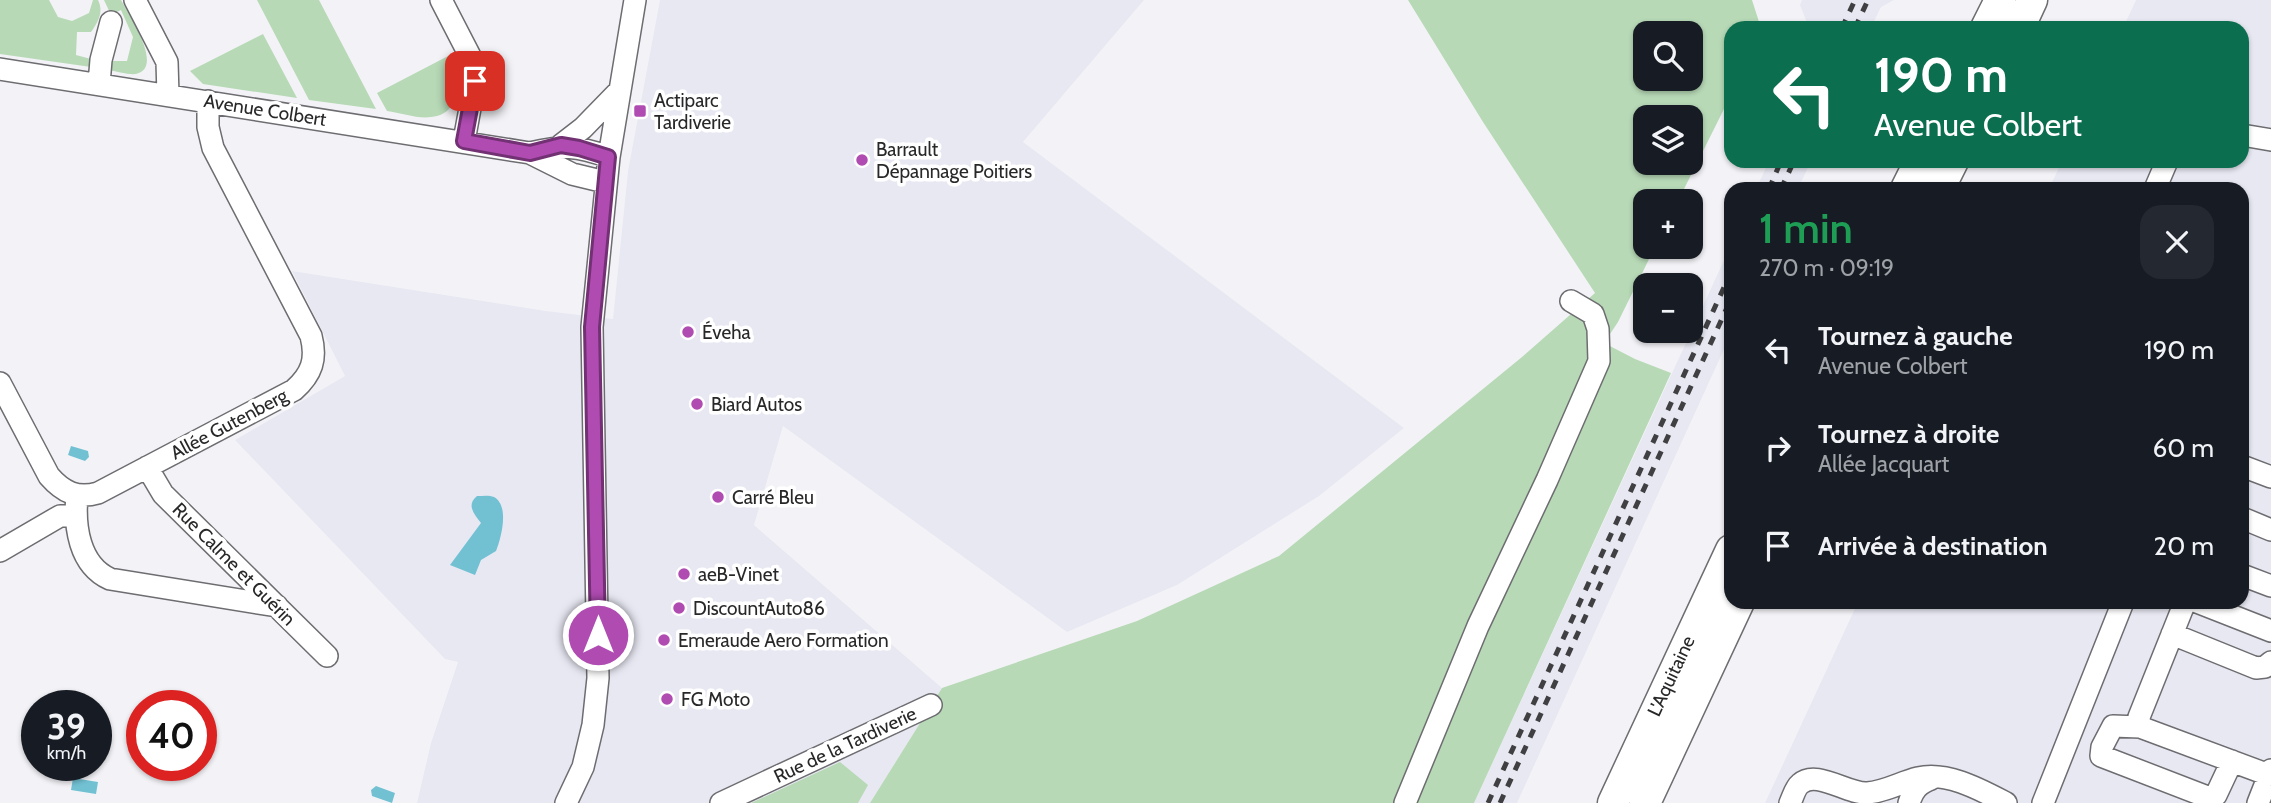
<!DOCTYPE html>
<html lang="fr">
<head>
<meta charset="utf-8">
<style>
  body { margin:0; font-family:Cabin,sans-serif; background:#242831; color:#f1f3f6; height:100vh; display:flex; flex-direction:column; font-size:26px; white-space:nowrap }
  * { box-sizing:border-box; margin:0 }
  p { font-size:23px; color:#9ea1a6 }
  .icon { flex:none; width:38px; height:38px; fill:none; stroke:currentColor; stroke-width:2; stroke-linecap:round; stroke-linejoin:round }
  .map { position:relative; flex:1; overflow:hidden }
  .panel { position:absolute; left:1724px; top:182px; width:525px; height:427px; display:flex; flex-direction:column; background:#171b24; border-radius:21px; box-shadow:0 2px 5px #0004 }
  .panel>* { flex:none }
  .guide { position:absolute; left:1724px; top:21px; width:525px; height:147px; border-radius:21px; box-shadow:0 2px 5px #0004; background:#0b6e4f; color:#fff; overflow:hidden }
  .fabs { position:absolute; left:1633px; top:21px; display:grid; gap:14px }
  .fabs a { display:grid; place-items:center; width:70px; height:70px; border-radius:14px; background:#171b24; box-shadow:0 2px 5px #0004; font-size:35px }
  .speed { position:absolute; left:21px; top:690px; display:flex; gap:14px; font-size:35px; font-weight:700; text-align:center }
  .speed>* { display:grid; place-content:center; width:91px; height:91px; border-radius:50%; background:#171b24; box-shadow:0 2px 5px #0004; line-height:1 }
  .speed small { font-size:18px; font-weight:400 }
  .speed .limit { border:10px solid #d22; background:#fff; color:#111 }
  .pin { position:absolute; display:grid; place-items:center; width:60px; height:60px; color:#fff; margin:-30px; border-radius:14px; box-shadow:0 4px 10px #0006 }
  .me { position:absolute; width:77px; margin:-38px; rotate:0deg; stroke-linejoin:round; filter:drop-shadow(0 0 5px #0008) }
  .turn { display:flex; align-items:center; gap:24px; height:147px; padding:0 35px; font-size:32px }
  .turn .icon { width:91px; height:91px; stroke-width:2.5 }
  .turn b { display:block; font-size:49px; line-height:60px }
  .round { display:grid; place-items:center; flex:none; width:74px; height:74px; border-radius:21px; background:#242831 }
  .overview { display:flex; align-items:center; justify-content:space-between; height:119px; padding:0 35px }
  h1 { font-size:42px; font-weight:600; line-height:52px; color:#1e9e55 }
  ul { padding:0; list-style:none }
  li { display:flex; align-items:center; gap:21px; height:98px; padding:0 35px }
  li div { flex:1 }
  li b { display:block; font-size:26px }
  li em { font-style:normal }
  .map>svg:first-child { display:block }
  .built { fill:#e8e8f3 }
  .green { fill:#b7d9b6; fill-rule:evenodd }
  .water { fill:#71c1d3 }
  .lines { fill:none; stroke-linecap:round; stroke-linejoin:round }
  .minor-casing { stroke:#6d6d71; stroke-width:24 }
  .highway-casing { stroke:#6d6d71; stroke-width:33 }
  .minor { stroke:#fff; stroke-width:21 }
  .highway { stroke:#fff; stroke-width:30 }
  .rail { stroke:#404042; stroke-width:5; stroke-dasharray:9 9; stroke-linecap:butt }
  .route-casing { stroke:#723173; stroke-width:18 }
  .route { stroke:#af4bb1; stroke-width:12 }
  .poi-dot { fill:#af4bb1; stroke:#fff; stroke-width:2.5 }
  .labels { text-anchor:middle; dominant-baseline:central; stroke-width:7; stroke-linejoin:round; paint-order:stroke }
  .poi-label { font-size:19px; fill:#282829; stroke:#fff; text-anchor:start }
  .street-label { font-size:19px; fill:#282829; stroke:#fff }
</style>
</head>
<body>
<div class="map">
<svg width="2271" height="803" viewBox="0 0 2271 803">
  <rect width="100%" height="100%" fill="#f3f3f7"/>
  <!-- built -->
  <path class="built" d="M660,0H1144L1023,142L1404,428L1319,496L1177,585L1067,632L783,426L754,525L942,688L870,803H417L431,743L458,662L445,659L235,440L345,376L292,271L546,311L613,319L628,171Z
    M1802,0H1894L1881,7L1871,28H1809L1800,5Z
    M2136,0H2271V803H1765L1858,602H2242V189H2049L2062,161H2242V28H2123Z
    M1769,161H1811L1798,189H1756Z
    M1731,245V334L1517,803H1474Z"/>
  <!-- green -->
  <path class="green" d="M0,0H49L58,17L72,21L89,13L93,0H98C104,12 98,22 91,32H77L76,55L91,59V67L0,54Z
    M104,0H121C128,13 165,68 136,74C128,75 116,71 108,70L111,61H127L133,37L121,10L111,15Z
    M257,0H319L376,109L309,100Z
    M1408,0H1752L1761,28H1731V95L1678,201H1645V247H1655L1618,322L1604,343L1635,359L1671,373L1474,803H870L942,688L1137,621L1279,556L1522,357L1595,293L1483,122ZM1645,33H1690V79H1645ZM1645,117H1690V163H1645Z
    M263,34L297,98L203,84L190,71Z
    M452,54C461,76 463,114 431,117C418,119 401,113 387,111L377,93Z
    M840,762L868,785L858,803H751Z"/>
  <!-- water -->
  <path class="water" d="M71,446L88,451L89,457L85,461L68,455Z
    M477,496C483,496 489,495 494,497C510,506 501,538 496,551L481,560L475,575L450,565L481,523C474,514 466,505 477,496Z
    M73,778L98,782L96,794L71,790Z
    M376,786L395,793L392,803L372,796L371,790Z"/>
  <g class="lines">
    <defs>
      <path id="minor" d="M135,0L167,62L168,95
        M441,0L472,60L475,81L464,141
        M0,69L530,153L572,174L605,182
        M99,84L101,60L111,22
        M2242,135L2271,140
        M561,145L583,128L620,90
        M530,153C564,145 575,145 609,157
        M2155,189L2167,161
        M0,383L49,476C63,492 77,499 98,493L294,390C312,374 317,359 311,336L213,148L208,127V101
        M2242,466L2271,477
        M147,467L163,494L327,656
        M77,495C74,526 79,565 110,579L277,606
        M2242,518L2271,530
        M0,551L60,516H75
        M2242,575L2271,586
        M2185,602L2139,717L2140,727L2269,775
        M2197,602L2271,631
        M2172,634L2256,668L2265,667L2271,662
        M2140,727L2113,726L2102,747L2101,756L2210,798L2216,795L2232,761
        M566,803L583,767L593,725L598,678L592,327L609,157L635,0
        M721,803L931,705
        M1405,803L1478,626L1547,480L1599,361L1598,329L1593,314L1571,301
        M1790,803C1793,797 1795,788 1800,784C1816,769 1847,794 1867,793C1885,792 1901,782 1918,778C1947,771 1981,790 2006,803
        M1909,803C1913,790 1918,784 1931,779
        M2043,803L2123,602
        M2258,803L2271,770"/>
      <path id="highway" d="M1986,28L2000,0
        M2019,28L2032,0
        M1906,189L1920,161
        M1939,189L1953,161
        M1613,803L1731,550
        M1645,803L1739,602"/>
    </defs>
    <!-- minor casing -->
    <use href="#minor" class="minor-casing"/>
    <!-- highway casing -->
    <use href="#highway" class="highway-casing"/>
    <!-- minor -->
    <use href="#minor" class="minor"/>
    <!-- highway -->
    <use href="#highway" class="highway"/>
    <!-- rail -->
    <path class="rail" d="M1842,28L1855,0
      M1855,28L1868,0
      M1769,189L1781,161
      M1781,189L1794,161
      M1488,803L1731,272
      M1500,803L1731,299"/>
  </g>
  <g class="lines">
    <defs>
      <path id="route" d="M475,81L464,141L530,153L561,145L579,148L608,157L592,327L598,635"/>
    </defs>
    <!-- route casing -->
    <use href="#route" class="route-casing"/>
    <!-- route -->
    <use href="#route" class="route"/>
  </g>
  <!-- markers -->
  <g class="poi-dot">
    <rect x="633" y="104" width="14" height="14" rx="3.5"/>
    <circle cx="862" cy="160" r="7"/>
    <circle cx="688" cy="332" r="7"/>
    <circle cx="697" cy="404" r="7"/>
    <circle cx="718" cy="497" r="7"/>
    <circle cx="684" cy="574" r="7"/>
    <circle cx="679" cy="608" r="7"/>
    <circle cx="664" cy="640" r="7"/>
    <circle cx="667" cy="699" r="7"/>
  </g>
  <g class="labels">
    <!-- poi labels -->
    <g class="poi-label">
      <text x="654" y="100">Actiparc<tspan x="654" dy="22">Tardiverie</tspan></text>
      <text x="876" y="149">Barrault<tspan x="876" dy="22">Dépannage Poitiers</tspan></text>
      <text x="702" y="332">Éveha</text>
      <text x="711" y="404">Biard Autos</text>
      <text x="732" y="497">Carré Bleu</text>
      <text x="698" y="574">aeB-Vinet</text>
      <text x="693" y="608">DiscountAuto86</text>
      <text x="678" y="640">Emeraude Aero Formation</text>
      <text x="681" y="699">FG Moto</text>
    </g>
    <!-- street labels -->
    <g class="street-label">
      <text transform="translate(265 110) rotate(9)">Avenue Colbert</text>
      <text transform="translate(229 424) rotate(-28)">Allée Gutenberg</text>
      <text transform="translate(234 564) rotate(45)">Rue Calme et Guérin</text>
      <text transform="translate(1671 676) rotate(-65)">L'Aquitaine</text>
      <text transform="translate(845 745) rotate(-25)">Rue de la Tardiverie</text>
    </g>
  </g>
</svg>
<div class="fabs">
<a><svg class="icon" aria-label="search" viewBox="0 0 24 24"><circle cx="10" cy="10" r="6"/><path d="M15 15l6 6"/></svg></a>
<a><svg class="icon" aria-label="layers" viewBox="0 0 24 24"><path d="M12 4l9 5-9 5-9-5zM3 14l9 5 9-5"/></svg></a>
<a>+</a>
<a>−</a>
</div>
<div class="speed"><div>39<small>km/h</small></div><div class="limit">40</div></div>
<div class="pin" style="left:475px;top:81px;background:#d93025"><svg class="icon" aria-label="arrive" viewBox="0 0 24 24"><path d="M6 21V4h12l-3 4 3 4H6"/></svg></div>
<svg class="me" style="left:598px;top:635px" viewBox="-20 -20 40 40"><circle r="17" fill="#af4bb1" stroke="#fff" stroke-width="3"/><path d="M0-11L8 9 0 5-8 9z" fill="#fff"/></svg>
<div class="guide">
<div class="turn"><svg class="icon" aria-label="left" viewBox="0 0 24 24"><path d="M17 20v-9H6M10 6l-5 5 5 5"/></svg><div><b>190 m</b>Avenue Colbert</div></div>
</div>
<section class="panel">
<div class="overview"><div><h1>1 min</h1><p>270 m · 09:19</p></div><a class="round"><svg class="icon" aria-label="close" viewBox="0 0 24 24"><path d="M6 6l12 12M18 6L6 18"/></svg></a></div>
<ul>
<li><svg class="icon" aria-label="left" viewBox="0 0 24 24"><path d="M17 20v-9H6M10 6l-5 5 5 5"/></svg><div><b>Tournez à gauche</b><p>Avenue Colbert</p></div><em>190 m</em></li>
<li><svg class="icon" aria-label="right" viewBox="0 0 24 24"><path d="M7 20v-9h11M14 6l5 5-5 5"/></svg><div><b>Tournez à droite</b><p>Allée Jacquart</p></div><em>60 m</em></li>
<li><svg class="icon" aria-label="arrive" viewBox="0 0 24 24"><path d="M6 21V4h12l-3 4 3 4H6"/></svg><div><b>Arrivée à destination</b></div><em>20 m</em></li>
</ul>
</section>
</div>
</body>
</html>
